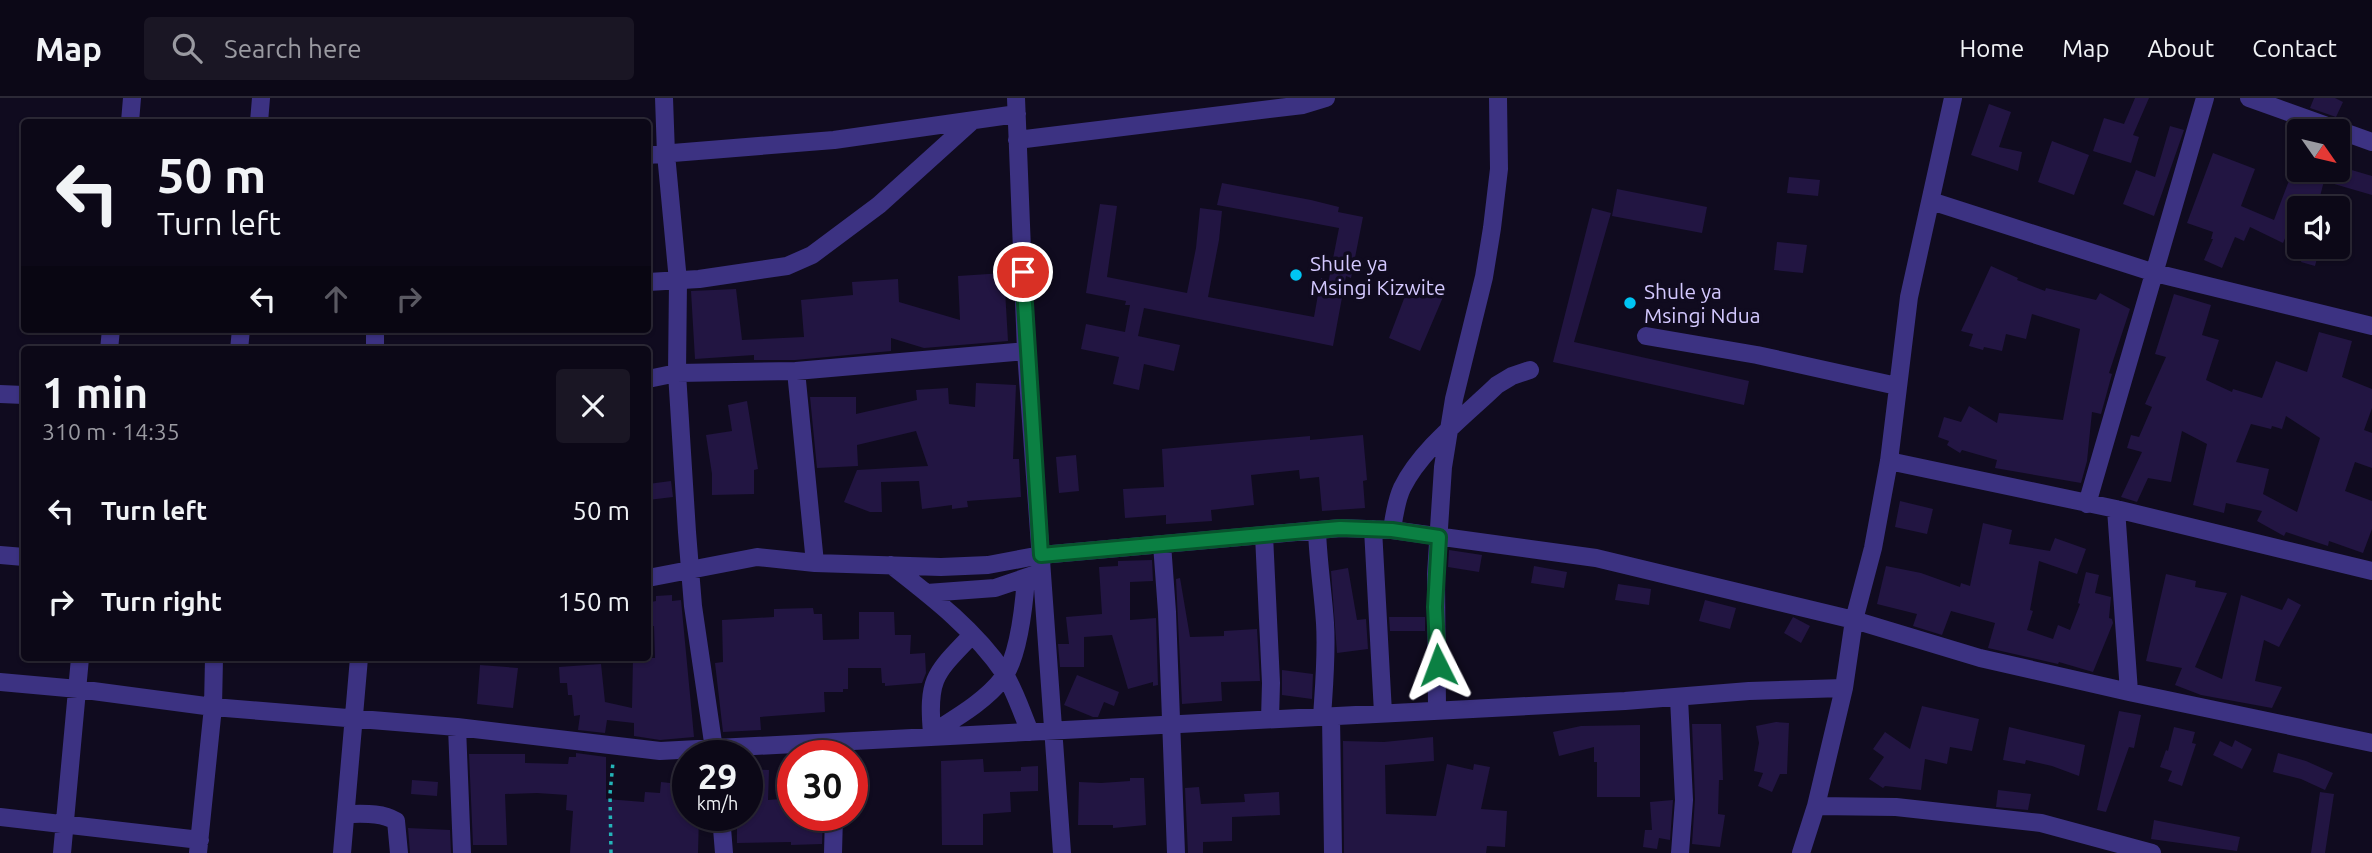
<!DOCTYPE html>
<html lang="en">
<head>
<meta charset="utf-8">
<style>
  body { margin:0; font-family:Ubuntu,sans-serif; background:#1a1624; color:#f1f3f6; height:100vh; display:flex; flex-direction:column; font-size:26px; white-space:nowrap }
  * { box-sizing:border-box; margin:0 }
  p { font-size:23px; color:#9a9aa1 }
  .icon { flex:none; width:38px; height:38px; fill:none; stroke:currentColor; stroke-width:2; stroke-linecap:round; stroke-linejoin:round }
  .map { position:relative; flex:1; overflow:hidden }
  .panel { position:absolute; left:21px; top:248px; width:630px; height:315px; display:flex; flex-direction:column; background:#0c0817; border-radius:7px; box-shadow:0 2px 5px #0004,0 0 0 2px #2c2936 }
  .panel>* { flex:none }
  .banner { position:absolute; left:21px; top:21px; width:630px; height:214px; border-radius:7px; box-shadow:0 2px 5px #0004,0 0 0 2px #2c2936; background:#0c0817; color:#f1f3f6; overflow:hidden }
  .needle { width:46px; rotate:124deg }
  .tools { position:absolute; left:2287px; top:21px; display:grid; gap:14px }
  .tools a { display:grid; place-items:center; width:63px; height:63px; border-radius:7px; background:#0c0817; box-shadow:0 2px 5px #0004,0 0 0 2px #2c2936; font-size:35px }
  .speed { position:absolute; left:672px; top:642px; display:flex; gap:14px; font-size:35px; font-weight:700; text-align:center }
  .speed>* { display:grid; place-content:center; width:91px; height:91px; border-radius:50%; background:#0c0817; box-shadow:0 2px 5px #0004,0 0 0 2px #2c2936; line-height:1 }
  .speed small { font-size:18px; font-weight:400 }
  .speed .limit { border:10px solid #d22; background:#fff; color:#111 }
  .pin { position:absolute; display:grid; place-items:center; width:60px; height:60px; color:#fff; margin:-30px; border:4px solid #fff; border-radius:50%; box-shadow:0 2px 7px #0007 }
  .me { position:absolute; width:77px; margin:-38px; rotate:357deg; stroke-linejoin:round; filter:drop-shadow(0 0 5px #0008) }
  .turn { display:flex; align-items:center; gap:24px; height:147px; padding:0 21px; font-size:32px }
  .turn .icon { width:91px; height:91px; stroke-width:2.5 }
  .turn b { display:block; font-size:49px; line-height:60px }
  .lanes { display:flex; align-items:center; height:66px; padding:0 21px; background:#0003; justify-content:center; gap:35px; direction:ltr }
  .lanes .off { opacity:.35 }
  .round { display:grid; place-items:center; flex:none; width:74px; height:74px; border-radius:7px; background:#1a1624 }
  .head { display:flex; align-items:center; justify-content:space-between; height:119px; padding:0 21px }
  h1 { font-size:42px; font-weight:700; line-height:52px }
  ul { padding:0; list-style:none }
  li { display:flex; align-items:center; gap:21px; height:91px; padding:0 21px }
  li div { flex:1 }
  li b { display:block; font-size:26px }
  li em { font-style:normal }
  header { display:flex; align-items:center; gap:42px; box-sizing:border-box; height:98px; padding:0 35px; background:#0c0817; border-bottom:2px solid #2c2936 }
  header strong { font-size:33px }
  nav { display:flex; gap:38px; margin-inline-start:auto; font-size:24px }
  .search { width:490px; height:63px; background:#1a1624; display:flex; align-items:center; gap:18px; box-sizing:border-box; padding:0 24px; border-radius:7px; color:#9a9aa1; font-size:26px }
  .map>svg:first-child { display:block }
  .building { fill:#221542; fill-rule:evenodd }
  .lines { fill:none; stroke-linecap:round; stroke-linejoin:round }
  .path { stroke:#24b4b8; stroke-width:3.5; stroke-dasharray:3.5 5; stroke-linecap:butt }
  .minor { stroke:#3c3282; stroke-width:18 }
  .route-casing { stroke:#07532c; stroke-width:18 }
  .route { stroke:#0b8043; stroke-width:12 }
  .poi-dot { fill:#00c5f4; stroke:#100b1f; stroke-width:2.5 }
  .labels { text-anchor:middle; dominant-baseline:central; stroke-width:7; stroke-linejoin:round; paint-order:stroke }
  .poi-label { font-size:21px; fill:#d4c9ff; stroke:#100b1f; text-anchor:start }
</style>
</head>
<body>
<header>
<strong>Map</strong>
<div class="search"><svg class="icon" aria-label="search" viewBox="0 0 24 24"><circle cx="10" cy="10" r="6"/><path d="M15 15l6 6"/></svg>Search here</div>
<nav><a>Home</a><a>Map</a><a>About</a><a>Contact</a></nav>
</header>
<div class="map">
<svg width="2372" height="755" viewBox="0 0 2372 755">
  <rect width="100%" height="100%" fill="#100b1f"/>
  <!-- building -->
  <path class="building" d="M2135,0H2149L2133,37L2139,39L2131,65L2093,53L2104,20L2124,26Z
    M2314,0H2335L2343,4L2336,19L2310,10Z
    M1989,6L2011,14L1999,49L2022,54L2018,73L1971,57Z
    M2170,28L2184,32L2154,118L2123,106L2136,72L2155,79Z
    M2052,43L2089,57L2074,97L2038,84Z
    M2213,55L2255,71L2241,108L2274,122L2293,72H2338V68L2372,78V97L2324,83L2317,110L2305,107L2304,110H2300V120L2295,118L2283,145L2250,129L2244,143L2235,139L2222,170L2204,162L2213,141H2211L2213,134L2187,125Z
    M1789,79L1820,82L1818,98L1787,95Z
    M1222,85L1311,102L1339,109L1338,114L1363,119L1351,180L1346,178L1333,248L1144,210L1138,238L1180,247L1174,273L1144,266L1139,292L1113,286L1119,259L1081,251L1086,226L1125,234L1130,207H1125L1126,203L1086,195L1100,106L1117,108L1107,179L1187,195L1196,150L1200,110L1222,113L1219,142L1208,199L1314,219L1321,180L1329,181L1339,130L1217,107Z
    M1617,91L1707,109L1702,135L1612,118Z
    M1592,110L1611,115L1574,244L1749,283L1744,307L1553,264Z
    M1777,144L1807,147L1803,175L1774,172Z
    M2305,149H2320L2315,168L2301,164Z
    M1991,168L2018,180L2017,182L2045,193L2046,190L2096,202L2100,195L2130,211L2109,275L2112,276L2101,316L2092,314L2087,363L2081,385L1995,370L1997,362L1962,352L1960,355L1947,347L1949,343L1938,339L1944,319L1961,324L1969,308L1997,325L1999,315L2063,322L2080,231L2032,216L2026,241L2006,236L2002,253L1984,249L1983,252L1969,248L1973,236L1961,233Z
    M1004,175L1008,243L924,250L891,240V253L795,262H754V257L695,261L691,193L736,191L742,242L804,239L801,202L853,197L852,184L898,181L899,204L960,222L958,178Z
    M1410,185L1443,199L1420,253L1389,240Z
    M2174,196L2211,207L2202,237L2219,242L2206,282L2232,294L2233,291L2262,300L2276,263L2307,274L2319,234L2352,243L2342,279L2372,291V310L2364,332L2372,335V370L2355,364L2345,393L2372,403V431L2363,455L2329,443L2328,448L2286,434L2284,438L2257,423L2262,413L2226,405L2224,415L2193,407L2207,346L2182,333L2171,384L2148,380L2137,404L2121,399L2142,354L2127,350L2131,337L2139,339L2152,309L2145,306L2166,259L2155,256ZM2286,318L2320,340L2297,414L2263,396L2269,371L2236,364L2251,326L2271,331L2272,328L2282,331Z
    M976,285L1016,287L1013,361H1019L1021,399L967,403L968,409L952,411V407L922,411L919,383L881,384L882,414H870L844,404L857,372L928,368L916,333L857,347L858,368L817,370L810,299H856V316L917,302L916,292L948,290L949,306L975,309Z
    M747,303L758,371L754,372V396L712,397V376L706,337L732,333L728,307Z
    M1363,337L1367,382L1363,383L1365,410L1322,413L1319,379L1300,381L1299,372L1251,377L1254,407L1211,412L1212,423L1166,426V417L1125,420L1123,391L1164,389L1162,351L1310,338V342Z
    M1076,357L1079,393L1059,395L1056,359Z
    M671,383L673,399L648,402V386Z
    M1900,403L1933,411L1927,436L1895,429Z
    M1983,425L2012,432L2009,446L2050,453L2055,440L2086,451L2077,476L2039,463L2030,512L2033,513L2027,532L2053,541L2058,527L2070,532L2080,506L2078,505L2086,474L2099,477L2095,495L2111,499L2109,520L2112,521L2113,525L2093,574L2059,564L2058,566L1988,550L1995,525L1951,513L1942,537L1913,528L1917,516L1877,506L1886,468L1921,475L1960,489L1961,485L1970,488Z
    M1449,452L1482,457L1479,474L1448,469Z
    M1152,462L1153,483L1130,484V522L1156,520L1158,587L1153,588V584L1128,591L1112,537L1084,539V569H1060L1058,546H1069L1066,519L1102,516L1099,469L1118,468V463Z
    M1534,468L1567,474L1564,490L1531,485Z
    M1348,470L1357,522L1366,521L1368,551L1337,555L1331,473Z
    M2166,476L2196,483L2195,489L2227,495L2195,569L2222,581L2241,497L2282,512L2288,500L2301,507L2279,549L2264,542L2255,583L2282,589L2272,610L2201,597L2175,587L2182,570L2146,563Z
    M1180,480L1190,539L1224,538V533L1257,531L1260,583L1221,584L1222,603L1182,606L1176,481Z
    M1618,486L1651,491L1649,507L1615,502Z
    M672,497V503L681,502L694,639L660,642L634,638V625L607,622L605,635L578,632L580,617L574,618L572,597H568L567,585H560L559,569L601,566L605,604L632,610L633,560H655L654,528H648V509H651V504L656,503V498Z
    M1705,502L1736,510L1730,531L1699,523Z
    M813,510L814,516H822L823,542L859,541V514H894L895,537H911L910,556L925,555L926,575L922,585L885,588V585H882L881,570H848V591H843V594H824L825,614L760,619L761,632L723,634L715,565L723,564L722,522L774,519V511Z
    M1389,519H1425V533H1390Z
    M1793,519L1810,528L1801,545L1784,535Z
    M480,567L518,570L513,610L477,606Z
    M1282,572L1313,576L1312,601L1282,597Z
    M1077,577L1119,594L1114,608L1104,604L1098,619H1093L1064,607Z
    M1922,608L1979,621L1972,653L1950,649L1947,666L1925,661L1921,692L1885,688L1883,690L1869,681L1884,659L1873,651L1885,634L1910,651Z
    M2119,613L2141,617L2134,650L2129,649L2106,714L2097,712Z
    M1776,624L1789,625L1788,649L1787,676H1780L1772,694L1758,688L1763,675L1754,673L1759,645L1756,628Z
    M1692,626H1721L1723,682H1719L1718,716L1725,717L1720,749L1692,746L1695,701Z
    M1640,627V699H1597V664H1594V649L1559,658L1553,634L1581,628Z
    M2009,629L2085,647L2079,678L2052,668L2026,662L2025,666L2003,662Z
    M2174,629L2195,634L2192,645L2196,646L2182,688L2168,683L2172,673L2160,669L2166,652L2168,653Z
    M1433,639L1434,663L1385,667L1386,716L1436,718L1447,666L1473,672L1474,666L1490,669L1481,711L1507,713L1505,749L1487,748L1486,755H1344L1343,643L1384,644Z
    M2235,642L2252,651L2242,671L2213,657L2220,643L2232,649Z
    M576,655L606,659V701L644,704L645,694L660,695L661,684L688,687V718H699L698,755H570L573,713L566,712L567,697L537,695L505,696L507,747H473L469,656H525V665L568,666L569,659H576Z
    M2278,655L2306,663L2333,675L2325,692L2301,681L2273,674Z
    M983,661L984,674L1021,673V669L1038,668V693L1010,694L1011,714L983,716V747H942L941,663Z
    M747,671L769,672L768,702L793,700V718H801V720L823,719L822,746L791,747V744L737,745V718H747Z
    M1130,680H1144L1146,727L1113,730V727H1078L1079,684L1101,685L1130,683Z
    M412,682L438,684L437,698L411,696Z
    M1199,689L1201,706L1245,704L1244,696L1279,694L1280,717L1232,719V743L1203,744V755H1188L1185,690Z
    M1998,692L2031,696L2028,712L1996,709Z
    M2320,694L2334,696L2325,755H2311Z
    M1673,702L1670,742L1659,740L1657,751L1643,749L1645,732H1652L1650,704Z
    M2154,722L2240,739L2237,753L2151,741Z
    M408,730L450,732L451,755H410Z"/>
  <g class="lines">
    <!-- path -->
    <path class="path" d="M611,755L610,696L613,664"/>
    <!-- minor -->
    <path class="minor" d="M664,0L666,56L678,183L677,275L687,434L693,508L715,658
      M1016,0L1026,253L1062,755
      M2249,0L2372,44
      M130,24L132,0
      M259,24L261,0
      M1017,42L1303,7L1326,0
      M648,57L834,42L1017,16
      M1931,103L2155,175L2372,228
      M648,184L699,181L787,168L812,157L879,107L972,23
      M375,231V252
      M1646,238L1757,257L1897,288
      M109,252L111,231
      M239,252L241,231
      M796,273L815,465
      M648,281L677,275L796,273L1026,253
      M0,296L24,297
      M1889,363L2116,411L2372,473
      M2087,406L2205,0
      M2116,411L2129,594
      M1373,431L1383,615
      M1317,432C1318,464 1323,494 1325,525C1327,557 1324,588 1322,619
      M1392,432C1394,418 1396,403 1402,390C1421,351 1466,317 1497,287L1512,278L1530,272
      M1264,437L1271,585L1270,621
      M1162,446L1167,514L1176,755
      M0,457L24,459
      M891,467C932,499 975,532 1004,575C1015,593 1022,615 1030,634
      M648,480L757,459L815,465L941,469L988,467L1041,457L1341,430L1392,432L1596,460L1854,522L1980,560L2129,594L2372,645
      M927,495L995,490L1036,476
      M0,584L78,591L213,609L457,629L660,653L1625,603L1749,593L1844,590
      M1679,600L1684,702L1680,755
      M1437,612L1436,476L1443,369L1454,301L1484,179L1492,130L1499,71L1498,0
      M1331,618L1333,755
      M457,629L462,755
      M932,635C927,579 936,575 972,537
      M926,639C952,622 984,605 1003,580C1019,558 1024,507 1026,480
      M1816,708L1896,709L2041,725L2152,755
      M346,716C362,716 381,714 396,723L399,755
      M721,718L724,755
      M0,719L200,742
      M62,755L80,560
      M198,755L213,609L214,560
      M342,755L359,560
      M833,755L834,718
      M1801,755L1816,708L1844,590L1854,522L1873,450L1889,363L1909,199L1953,0"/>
  </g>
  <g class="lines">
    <defs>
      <path id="route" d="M1023,174L1041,457L1340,430L1392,432L1439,439L1435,509L1438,567"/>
    </defs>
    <!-- route casing -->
    <use href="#route" class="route-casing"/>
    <!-- route -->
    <use href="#route" class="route"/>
  </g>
  <!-- markers -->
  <g class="poi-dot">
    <circle cx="1296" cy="177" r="7"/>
    <circle cx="1630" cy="205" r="7"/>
  </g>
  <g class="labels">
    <!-- poi labels -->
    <g class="poi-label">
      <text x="1310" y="165">Shule ya<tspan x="1310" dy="24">Msingi Kizwite</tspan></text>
      <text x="1644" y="193">Shule ya<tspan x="1644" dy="24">Msingi Ndua</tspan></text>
    </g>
  </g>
</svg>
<div class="tools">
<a><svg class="needle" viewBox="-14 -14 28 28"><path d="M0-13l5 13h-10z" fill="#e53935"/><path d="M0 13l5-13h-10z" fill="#9a9aa1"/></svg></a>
<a><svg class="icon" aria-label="sound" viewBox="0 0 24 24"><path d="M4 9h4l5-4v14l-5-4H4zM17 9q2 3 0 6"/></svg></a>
</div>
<div class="speed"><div>29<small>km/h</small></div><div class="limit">30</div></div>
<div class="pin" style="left:1023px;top:174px;background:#d93025"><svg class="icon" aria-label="arrive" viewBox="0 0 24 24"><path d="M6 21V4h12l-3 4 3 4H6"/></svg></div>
<svg class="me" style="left:1438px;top:567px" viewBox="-20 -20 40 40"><path d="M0-17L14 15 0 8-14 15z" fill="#0b8043" stroke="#fff" stroke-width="4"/></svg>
<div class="banner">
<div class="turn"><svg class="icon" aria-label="left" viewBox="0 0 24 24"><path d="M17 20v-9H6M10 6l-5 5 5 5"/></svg><div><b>50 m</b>Turn left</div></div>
<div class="lanes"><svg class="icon" aria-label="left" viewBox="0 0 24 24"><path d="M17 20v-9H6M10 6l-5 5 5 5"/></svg><svg class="icon off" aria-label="ahead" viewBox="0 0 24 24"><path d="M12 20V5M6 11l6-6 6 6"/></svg><svg class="icon off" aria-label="right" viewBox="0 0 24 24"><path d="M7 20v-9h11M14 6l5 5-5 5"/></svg></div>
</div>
<section class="panel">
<div class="head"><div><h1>1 min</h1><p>310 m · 14:35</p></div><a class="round"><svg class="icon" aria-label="close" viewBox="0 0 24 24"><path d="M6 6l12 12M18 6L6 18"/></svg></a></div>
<ul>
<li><svg class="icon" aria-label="left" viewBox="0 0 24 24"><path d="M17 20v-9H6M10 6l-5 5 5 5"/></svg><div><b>Turn left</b></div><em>50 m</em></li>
<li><svg class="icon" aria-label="right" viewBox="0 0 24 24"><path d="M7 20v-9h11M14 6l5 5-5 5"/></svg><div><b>Turn right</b></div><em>150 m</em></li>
</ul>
</section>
</div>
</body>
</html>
